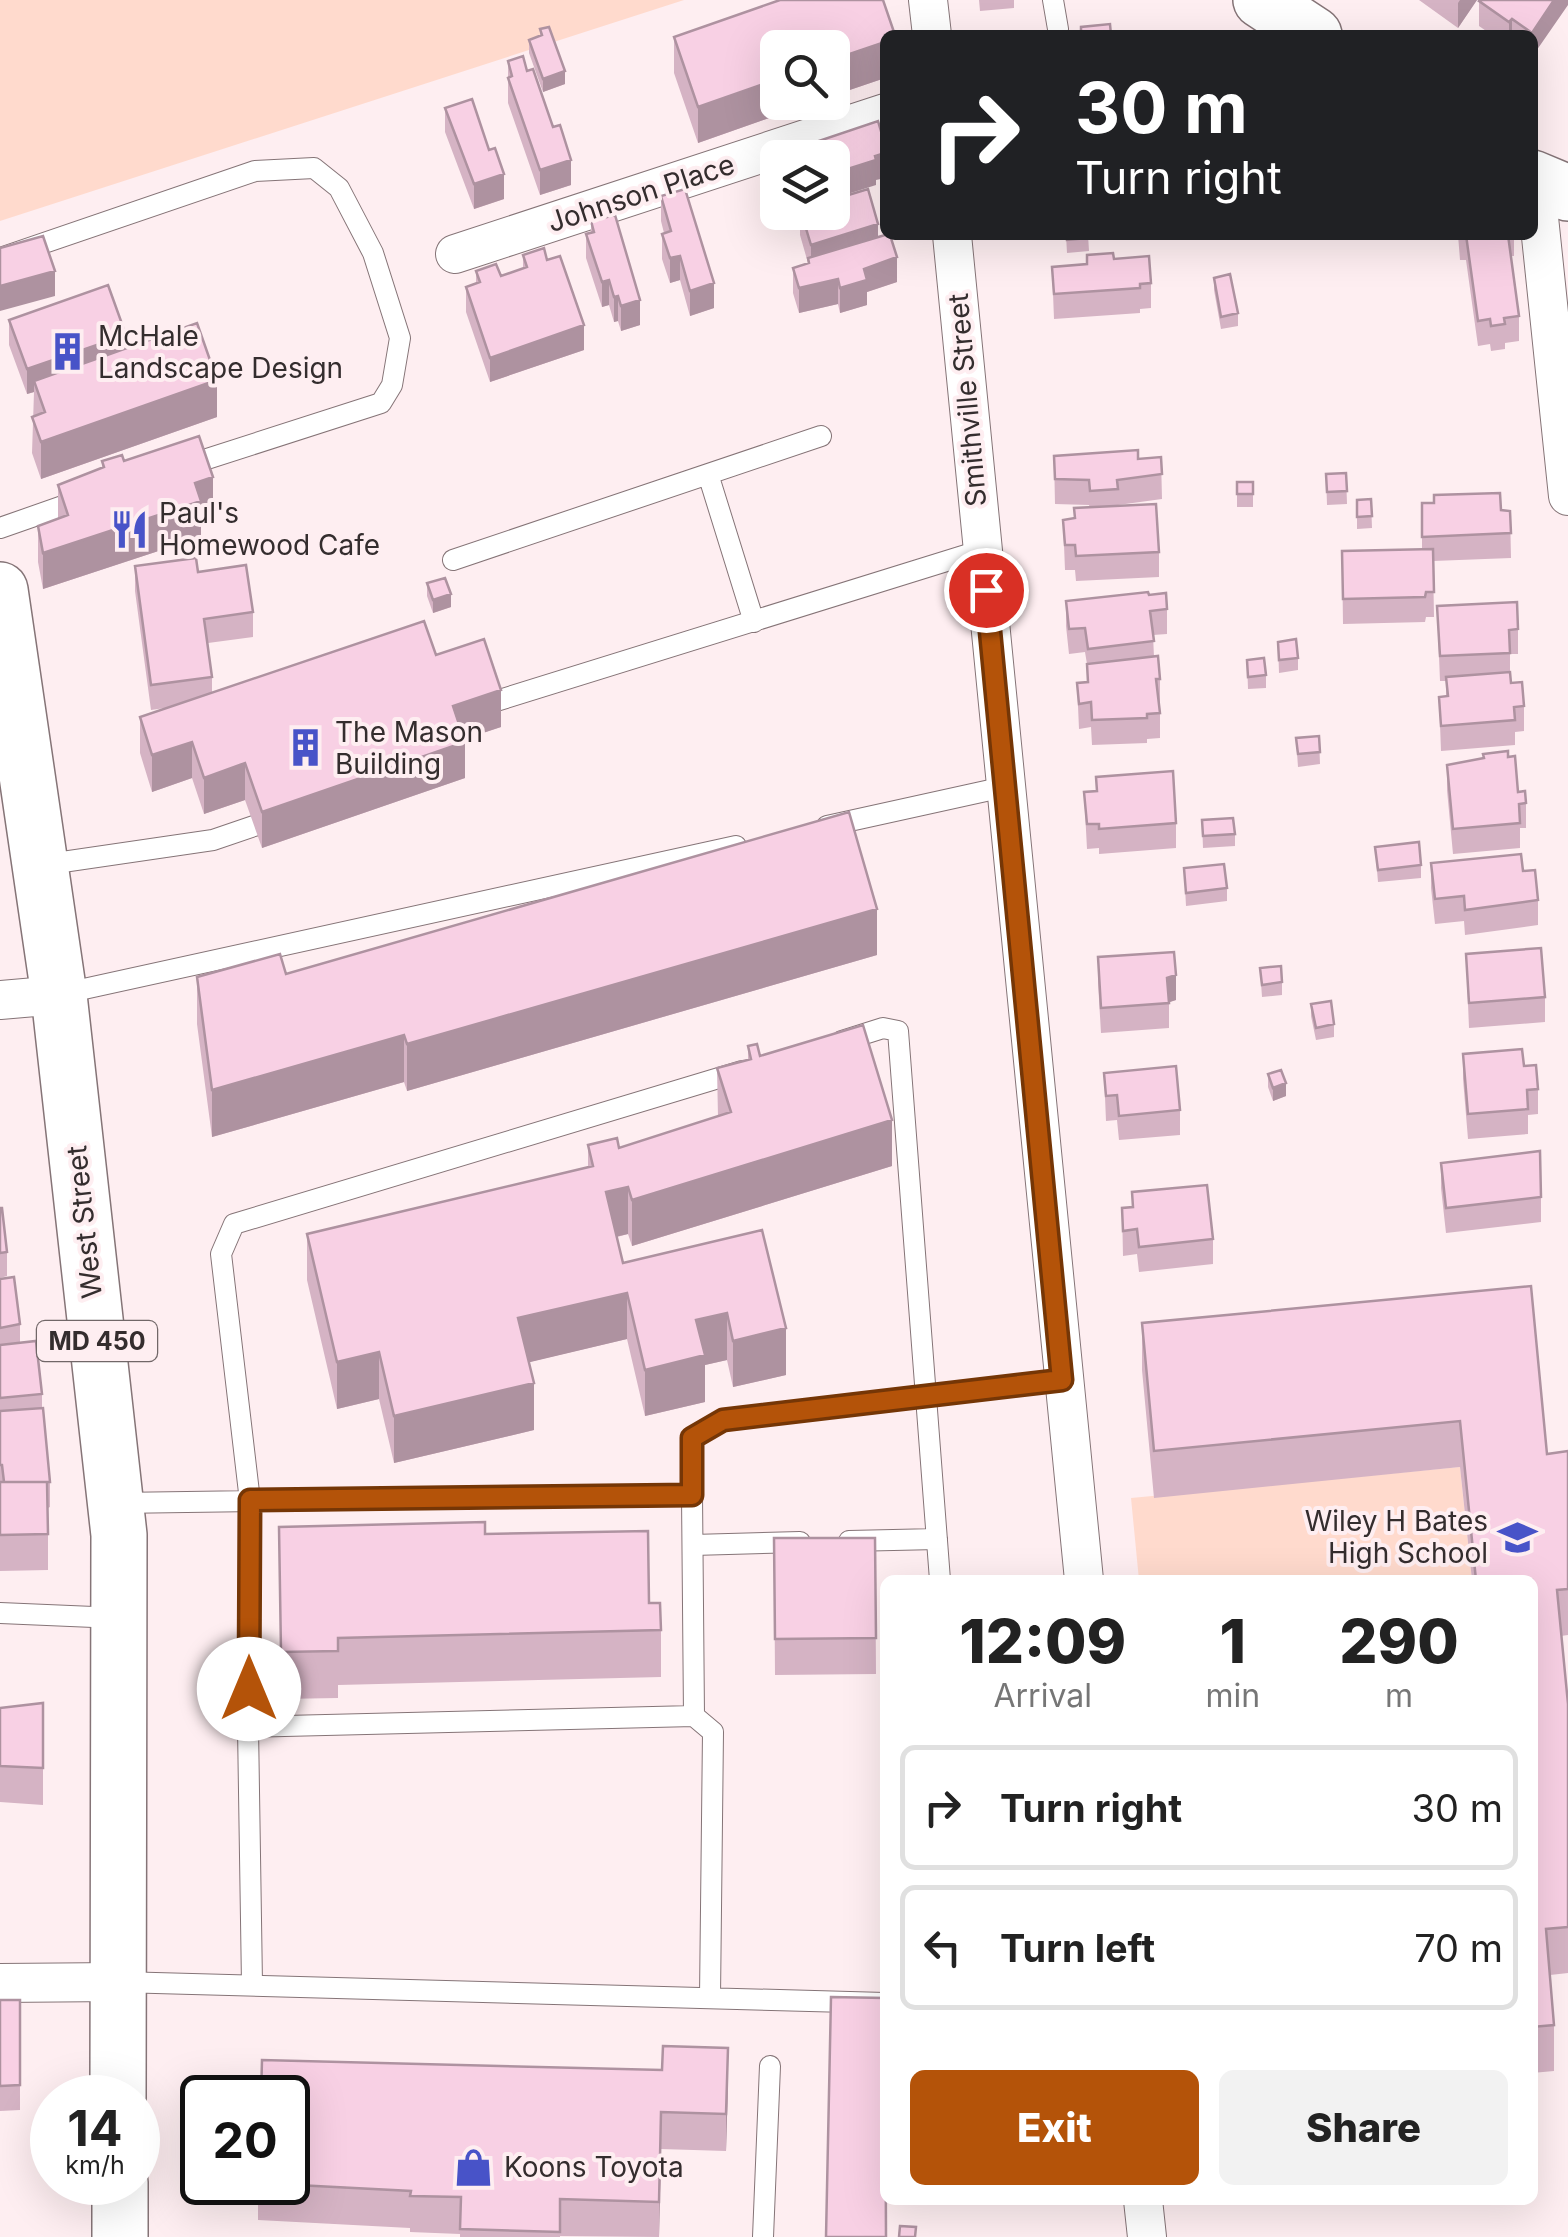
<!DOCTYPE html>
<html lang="en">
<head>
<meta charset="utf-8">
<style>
  body { margin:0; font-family:Inter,sans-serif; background:#f2f2f2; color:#222; height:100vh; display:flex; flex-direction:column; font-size:38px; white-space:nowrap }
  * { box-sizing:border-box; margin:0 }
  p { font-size:32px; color:#767676 }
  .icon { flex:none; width:55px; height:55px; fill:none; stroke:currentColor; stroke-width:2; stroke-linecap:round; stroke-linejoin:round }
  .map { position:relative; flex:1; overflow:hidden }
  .sheet { position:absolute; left:880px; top:1575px; width:658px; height:630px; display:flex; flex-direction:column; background:#fff; border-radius:15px; box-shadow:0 10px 40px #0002 }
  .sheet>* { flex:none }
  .guide { position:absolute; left:880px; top:30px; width:658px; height:210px; border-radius:15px; box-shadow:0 10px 40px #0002; background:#202124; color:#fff; overflow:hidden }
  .controls { position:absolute; left:760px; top:30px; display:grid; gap:20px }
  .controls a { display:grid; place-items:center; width:90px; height:90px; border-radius:15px; background:#fff; box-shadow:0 10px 40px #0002; font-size:50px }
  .speed { position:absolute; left:30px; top:2075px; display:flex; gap:20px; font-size:50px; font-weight:700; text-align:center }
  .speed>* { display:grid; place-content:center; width:130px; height:130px; border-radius:50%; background:#fff; box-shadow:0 10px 40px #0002; line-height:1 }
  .speed small { font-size:25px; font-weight:400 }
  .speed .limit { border:5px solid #111; border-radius:15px; background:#fff; color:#111 }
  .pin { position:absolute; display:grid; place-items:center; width:85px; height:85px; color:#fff; margin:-42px; border:5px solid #fff; border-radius:50%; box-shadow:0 2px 10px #0007 }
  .me { position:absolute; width:110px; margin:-55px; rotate:0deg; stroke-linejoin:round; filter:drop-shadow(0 0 8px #0008) }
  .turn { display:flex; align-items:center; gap:35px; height:210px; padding:0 30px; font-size:45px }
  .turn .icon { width:130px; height:130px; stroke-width:2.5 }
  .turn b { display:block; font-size:70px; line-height:85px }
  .eta { display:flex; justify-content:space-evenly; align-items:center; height:170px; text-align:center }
  .eta b { font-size:60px; font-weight:800; line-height:70px }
  .primary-button { display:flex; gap:20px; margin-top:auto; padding:20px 30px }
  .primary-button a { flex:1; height:115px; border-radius:15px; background:#b45309; color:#fff; font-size:40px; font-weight:800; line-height:115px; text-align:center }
  .primary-button a+a { background:#f2f2f2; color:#222 }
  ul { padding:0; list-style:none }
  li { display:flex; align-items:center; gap:30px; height:125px; margin:0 20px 15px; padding:0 10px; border:5px solid #e0e0e0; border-radius:15px }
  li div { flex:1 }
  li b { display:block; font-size:38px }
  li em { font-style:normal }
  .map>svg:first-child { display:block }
  .green { fill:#ffdacd }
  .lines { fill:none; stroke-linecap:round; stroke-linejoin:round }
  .service-casing { stroke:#857477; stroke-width:22 }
  .minor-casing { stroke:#857477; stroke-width:40 }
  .secondary-casing { stroke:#857477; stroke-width:58 }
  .primary-casing { stroke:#857477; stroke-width:58 }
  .service { stroke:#fff; stroke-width:20 }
  .minor { stroke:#fff; stroke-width:38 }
  .secondary { stroke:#fff; stroke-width:55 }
  .primary { stroke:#fff; stroke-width:55 }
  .wall { fill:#d5b3c4 }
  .shaded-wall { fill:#ae92a0 }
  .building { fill:#f8d0e4; stroke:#ae92a0; stroke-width:2.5 }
  .route-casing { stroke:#753606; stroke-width:25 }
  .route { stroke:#b45309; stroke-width:18 }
  .labels { text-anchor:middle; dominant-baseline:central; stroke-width:8; stroke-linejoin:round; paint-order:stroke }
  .shield { fill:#feeef1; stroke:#716768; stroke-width:2.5 }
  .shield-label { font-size:25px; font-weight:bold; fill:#342d2e }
  .street-label { font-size:28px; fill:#342d2e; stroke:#feeef1 }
  .poi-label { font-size:28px; fill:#342d2e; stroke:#feeef1; text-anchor:start }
</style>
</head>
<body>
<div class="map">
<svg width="1568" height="2237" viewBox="0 0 1568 2237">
  <rect width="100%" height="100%" fill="#feeef1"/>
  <!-- green -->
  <path class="green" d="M0,0H684L0,221Z
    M1460,1467L1472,1580H1139L1131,1498Z"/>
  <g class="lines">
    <defs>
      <path id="service" d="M1053,0L1058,29
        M0,258L255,171L314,168L339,188L373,253L400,338L392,385L381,403L182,467
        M708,474L754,622
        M0,528L83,499
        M453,560L821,436
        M493,702L982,550
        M827,826L1004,787
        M42,865L213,840L254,826
        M61,994L736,846
        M842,1041L883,1028L898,1031L940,1580
        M692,1495L694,1716L248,1727L250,1501L221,1254L234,1224L742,1071
        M117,1503L692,1495V1438L723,1420L1062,1380
        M849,1541L937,1539
        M693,1545L800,1542
        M0,1613L117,1618
        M694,1716L713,1732L710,1997
        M248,1727L252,1984
        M119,1982L885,2003
        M763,2237L770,2066"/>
      <path id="minor" d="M928,0L932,35
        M1535,179L1568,496
        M952,235L1084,1580
        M455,254L885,113
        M0,1000L59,995
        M0,1983L117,1982
        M1143,2200L1147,2237"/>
      <path id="secondary" d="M1261,0L1314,35
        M1532,178L1568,193"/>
      <path id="primary" d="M0,590L59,995L119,1535L118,2098
        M120,2182V2237"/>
    </defs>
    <!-- service casing -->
    <use href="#service" class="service-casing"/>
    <!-- minor casing -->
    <use href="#minor" class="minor-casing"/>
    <!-- secondary casing -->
    <use href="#secondary" class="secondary-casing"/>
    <!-- primary casing -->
    <use href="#primary" class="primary-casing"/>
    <!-- service -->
    <use href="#service" class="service"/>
    <!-- minor -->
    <use href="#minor" class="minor"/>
    <!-- secondary -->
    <use href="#secondary" class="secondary"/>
    <!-- primary -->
    <use href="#primary" class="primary"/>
  </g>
  <!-- wall -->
  <path class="wall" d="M780,0H883L895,35H885V78L832,96V48H778V102H814L698,143L674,73V37Z
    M979,0H1014V8L980,11Z
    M1419,0H1477L1458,28Z
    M1568,0L1532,35H1492L1479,26V1Z
    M540,29L565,84L543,92L529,53V40L540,36Z
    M508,61L527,71L571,185L540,195L508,103Z
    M445,108L504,199L474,209L445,132Z
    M661,196L714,308L690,316L680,280L670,283L662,259V234L664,233L661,221Z
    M800,212L878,237L897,282L867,292V305L840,313L838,304L799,313L793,293V268L808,263L800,235Z
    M591,221L640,325L621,331L618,321L614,322L609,305L602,307L586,258V234L591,232Z
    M1066,235H1088L1089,251L1067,253Z
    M1458,235H1514V256H1511L1519,316V341L1505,343V349L1491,351L1490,344L1478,346L1466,260H1460Z
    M523,255L547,260L584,350L490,382L466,312V287L476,284V271L501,276L523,268Z
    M1114,259L1151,283V308L1140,309V313L1054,319L1052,267L1087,264Z
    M1214,278L1238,313V326L1221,329L1214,290Z
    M9,320L126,348L217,417L41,479L32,453L34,392L27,394L9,345Z
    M1054,456L1138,459L1161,457L1162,499L1118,505L1159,552V577L1076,581L1075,570H1065L1063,520L1074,518L1090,508L1089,505L1055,504Z
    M102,461H124L213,513L201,517V537L43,589L38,562V526L58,519V485L102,468Z
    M1346,473L1347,504L1327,505L1326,474Z
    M1237,482H1253V507H1237Z
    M1371,499L1372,528L1357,529V500Z
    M1422,503L1510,511L1511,558L1433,561L1434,617H1426L1425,622L1343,624L1342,551L1422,549Z
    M135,566L198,572L253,612V637L208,643L212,677V692L436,655L501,727L464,739L465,778L262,848L245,800L204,814L192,778L152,792L140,753V717L165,708L151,710L135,591Z
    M427,583L451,607L433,613L427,596Z
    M1149,595L1167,609V634L1153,635L1154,657L1160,679V738L1147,739V743L1092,745L1091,727L1079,729L1077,683L1087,682V664L1085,652L1069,654L1066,626V601Z
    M1437,606L1518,629V654H1510V672L1511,683L1524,706V731L1515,732V745L1441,751L1439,697L1446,696V681H1440Z
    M1278,642L1298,658V670L1279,673Z
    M1247,660L1266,675V688L1248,689Z
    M1319,736L1320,764L1298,767L1296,738Z
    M1508,757L1518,792L1526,803V828H1520V848L1453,854L1447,790V765Z
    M1096,791L1176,823V848L1099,854V848L1087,849L1084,792Z
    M1202,820L1235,834V846L1203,848Z
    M1375,847L1421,865V878L1378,882Z
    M1431,863L1523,871L1538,900V925L1465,935L1464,921L1435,924L1431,888Z
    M1184,868L1227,888V901L1186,906Z
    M1466,954L1545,997V1022L1469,1028Z
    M877,955L407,1091L404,1082L212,1137L197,1024V977Z
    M1098,957L1176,1000L1169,1002V1028L1101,1033L1098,982Z
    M1260,968L1282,982V995L1262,997Z
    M1311,1004L1334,1024V1037L1316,1040L1311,1016Z
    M748,1046L892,1166L632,1246L628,1234L617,1237L623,1263L762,1230L786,1375L733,1387L727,1360L705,1365V1402L645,1416L627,1339L529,1362L534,1430L394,1463L379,1399L337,1409L307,1280V1234L588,1167V1145L619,1148L718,1117L717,1068L748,1060Z
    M1463,1054L1524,1066L1538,1089V1114L1528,1115V1134L1468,1139L1463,1079Z
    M1104,1073L1180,1110V1135L1119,1140L1117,1120L1106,1121Z
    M1268,1074L1286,1096L1273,1101L1268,1087Z
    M1441,1163L1541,1197V1222L1446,1233L1441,1188Z
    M1132,1192L1213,1239V1264L1139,1272L1137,1254L1123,1256L1122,1208L1132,1207Z
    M0,1208L7,1252V1276L0,1278Z
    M0,1279L20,1324V1343L42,1394V1408L50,1482V1507L48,1508V1570L0,1571Z
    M1531,1286L1547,1454L1568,1451V1635L1561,1636L1568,1704V1973L1550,1975L1554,2025V2071L1532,2073V1580H1472L1460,1467L1154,1498L1142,1370V1323Z
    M279,1527L485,1534L649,1603L661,1630V1677L338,1685V1698L281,1699Z
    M774,1538H875L876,1674L775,1675Z
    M43,1703V1805L0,1802V1708Z
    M0,2000H20V2110L0,2111Z
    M728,2084L726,2151L661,2149L659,2237L560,2236V2237H460V2234L410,2232V2228L258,2220V2183Z"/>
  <!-- shaded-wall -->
  <path class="shaded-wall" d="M1460,0H1477L1458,28V3Z
    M1554,0H1568V5L1532,57V33Z
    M1512,19V35H1509V22Z
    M885,42V78L832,96V60Z
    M565,71V84L543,92V79Z
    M778,79V102H814L698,143V107Z
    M885,153V178L876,180V185L832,199V174Z
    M571,160V185L540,195V170Z
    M504,174V199L474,209V184Z
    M878,224V249L811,270V245Z
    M680,256V280L670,283V258Z
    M897,257V282L867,292V305L840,313V288L864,269Z
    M55,271V296L0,311V286Z
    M838,279V304L799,313V288Z
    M609,280V305L602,307V282Z
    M714,283V308L690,316V291Z
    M618,296V321L614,322V297Z
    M640,300V325L621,331V306Z
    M584,325V350L490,382V358Z
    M126,335V360L34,381V392L27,394V369Z
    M217,380V417L41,479V442Z
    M213,477V513L201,517V537L43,589V553L195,483Z
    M451,594V607L433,613V600Z
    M501,690V727L453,743V706Z
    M192,742V778L152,792V755Z
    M465,742V778L262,848V812Z
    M245,763V800L204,814V778Z
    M877,909V955L407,1091V1044Z
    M1176,975V1000L1167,1003V978Z
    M404,1035V1082L212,1137V1090Z
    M1286,1083V1096L1273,1101V1088Z
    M892,1120V1166L632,1246V1200Z
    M628,1187V1234L606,1239V1192Z
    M627,1293V1339L518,1365V1318Z
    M727,1313V1360L705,1365V1402L645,1416V1370L696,1320Z
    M786,1328V1375L733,1387V1341Z
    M379,1352V1399L337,1409V1362Z
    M534,1383V1430L394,1463V1416Z
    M728,2048V2084L726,2151V2114Z
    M661,2112V2149L659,2237V2202Z"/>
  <!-- building -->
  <path class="building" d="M780,0H883L895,35H885V42L832,60V48H778V79L698,107L674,37Z
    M1480,0H1554L1532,33L1512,19L1509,22L1479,1Z
    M1110,24L1111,35H1081V27Z
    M549,27L565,71L543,79L529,40L542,35L540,29Z
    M523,56L527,71L533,69L553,127L560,125L571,160L540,170L508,78L512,76L508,61Z
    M472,99L489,150L495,148L504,174L474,184L445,108Z
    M878,121L885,145V153L875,156L876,160L832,174V158H785L783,153Z
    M685,189L714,283L690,291L680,256L670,258L662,234L671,231L661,196Z
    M868,189L878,224L811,245L801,212H832V200Z
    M615,215L640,300L621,306L618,296L614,297L609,280L602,282L586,234L594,232L591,221Z
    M885,235H890L897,257L864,269L867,280L840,288L838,279L799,288L793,268L809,263L808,258Z
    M1067,235H1088L1089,238L1067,240Z
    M1466,235H1508L1519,316L1504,318L1505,324L1491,326L1490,319L1478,321Z
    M43,236L55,271L0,286V248Z
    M544,248L547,260L560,256L584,325L490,358L466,287L480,282L476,271L496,264L501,276L527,267L523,255Z
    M1113,253L1114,259L1149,256L1151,283L1140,284V288L1054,294L1052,267L1087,264V255Z
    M1230,274L1238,313L1221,317L1214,278Z
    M108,285L126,335L27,369L9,320Z
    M197,323L217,380L41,442L32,417L45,412L34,381Z
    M199,436L213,477L195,483L201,501L43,553L38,526L68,515L58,485L104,467L102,461L122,455L124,461Z
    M1138,450V459L1161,457L1162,474L1117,480L1118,489L1090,491L1089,480L1055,479L1054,456Z
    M1346,473L1347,491L1327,492L1326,474Z
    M1237,482H1253V494H1237Z
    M1500,493L1501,510L1510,511L1511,533L1422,537V503H1434V495Z
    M1371,499L1372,516L1357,517V500Z
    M1156,504L1159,552L1076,556L1075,545H1065L1063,520L1075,518L1074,508Z
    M1433,549L1434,592H1426L1425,597L1343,599L1342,551Z
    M196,558L198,572L246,565L253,612L204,619L212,677L151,685L135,566Z
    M445,578L451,594L433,600L427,583Z
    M1148,592L1149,595L1166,593L1167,609L1150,611L1154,641L1088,649L1085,628L1069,629L1066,601Z
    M1517,602L1518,629L1509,630L1510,653L1440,656L1437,606Z
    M424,621L436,655L484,639L501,690L453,706L465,742L262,812L245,763L204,778L192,742L152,755L140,717Z
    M1296,639L1298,658L1279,660L1278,642Z
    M1158,656L1160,679H1156L1160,713L1147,714V718L1092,720L1091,702L1079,704L1077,683L1088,682L1087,664Z
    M1264,658L1266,675L1248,677L1247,660Z
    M1510,672L1511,683L1522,682L1524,706L1514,707L1515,720L1441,726L1439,697L1448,696L1446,677Z
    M1319,736L1320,752L1298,754L1296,738Z
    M1508,751V757L1515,756L1518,792L1525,791L1526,803L1519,804L1520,823L1453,829L1447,765L1484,758L1483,754Z
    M1173,771L1176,823L1099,829V824H1087L1084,792L1097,791L1096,777Z
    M849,812L877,909L407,1044L404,1035L212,1090L197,977L280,954L286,974Z
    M1233,818L1235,834L1203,836L1202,820Z
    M1419,842L1421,865L1378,870L1375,847Z
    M1521,854L1523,871L1535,870L1538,900L1465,910L1464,896L1435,899L1431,863Z
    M1224,864L1227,888L1186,893L1184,868Z
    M1541,948L1545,997L1469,1003L1466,954Z
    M1174,952L1176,975L1167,978L1169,1003L1101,1008L1098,957Z
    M1281,966L1282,982L1262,985L1260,968Z
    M1331,1001L1334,1024L1316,1028L1311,1004Z
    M863,1025L892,1120L632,1200L628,1187L606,1192L623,1263L762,1230L786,1328L733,1341L727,1313L696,1320L705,1355L645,1370L627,1293L518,1318L534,1383L394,1416L379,1352L337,1362L307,1234L593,1166L588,1145L617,1138L619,1148L731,1112L717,1068L751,1059L748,1046L757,1044L760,1056Z
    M1522,1049L1524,1066L1536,1065L1538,1089L1527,1090L1528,1109L1468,1114L1463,1054Z
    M1176,1066L1180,1110L1119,1116L1117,1095L1106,1096L1104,1073Z
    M1281,1070L1286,1083L1273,1088L1268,1074Z
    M1540,1151L1541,1197L1446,1208L1441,1163Z
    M1207,1185L1213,1239L1139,1247L1137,1229L1123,1231L1122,1208L1133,1207L1132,1192Z
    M0,1208H2L7,1252L0,1253Z
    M14,1277L20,1324L0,1328V1279Z
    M1531,1286L1547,1454L1568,1451V1589L1557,1590L1568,1704V1927L1546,1929L1554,2025L1532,2027V1580H1476L1460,1421L1154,1451L1142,1323Z
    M36,1341L42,1394L0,1398V1345Z
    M43,1408L50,1482H4L2,1465H0V1411Z
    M0,1482H47L48,1534L0,1535Z
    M485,1522V1534L648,1531L649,1603H660L661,1630L338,1638V1651L281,1652L279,1527Z
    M774,1538H875L876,1638L775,1639Z
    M43,1703V1768L0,1766V1708Z
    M831,1997L885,1998L886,2237H826Z
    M0,2000H20V2085L0,2086Z
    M663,2046L728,2048L726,2114L661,2112L659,2202L560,2199V2232L460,2229L461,2197L410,2196L411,2191L258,2183L288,2182V2098H261L262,2060L662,2070Z
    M900,2226L916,2227L915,2237H899Z"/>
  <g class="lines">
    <defs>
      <path id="route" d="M249,1689L250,1500L692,1495V1438L723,1420L1062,1380L986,590"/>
    </defs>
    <!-- route casing -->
    <use href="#route" class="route-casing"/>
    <!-- route -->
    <use href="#route" class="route"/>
  </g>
  <!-- icons -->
  <defs>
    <symbol id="building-bare" viewBox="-9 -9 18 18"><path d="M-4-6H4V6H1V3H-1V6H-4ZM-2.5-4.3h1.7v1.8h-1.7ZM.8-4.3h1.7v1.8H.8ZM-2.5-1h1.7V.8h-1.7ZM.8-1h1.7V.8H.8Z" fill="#4853c8" stroke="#feeef1" stroke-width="2.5" paint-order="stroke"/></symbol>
    <symbol id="restaurant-bare" viewBox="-9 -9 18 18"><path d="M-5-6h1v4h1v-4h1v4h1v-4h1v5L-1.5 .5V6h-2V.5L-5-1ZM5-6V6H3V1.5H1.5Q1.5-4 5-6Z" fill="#4853c8" stroke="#feeef1" stroke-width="2.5" paint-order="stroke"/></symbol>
    <symbol id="school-bare" viewBox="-9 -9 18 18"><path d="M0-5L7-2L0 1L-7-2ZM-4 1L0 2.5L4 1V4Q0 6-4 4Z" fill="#4853c8" stroke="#feeef1" stroke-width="2.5" paint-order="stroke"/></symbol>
    <symbol id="shop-bare" viewBox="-9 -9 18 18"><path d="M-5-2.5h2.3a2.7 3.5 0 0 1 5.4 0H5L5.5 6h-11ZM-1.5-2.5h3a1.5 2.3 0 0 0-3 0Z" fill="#4853c8" stroke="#feeef1" stroke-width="2.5" paint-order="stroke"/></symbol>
  </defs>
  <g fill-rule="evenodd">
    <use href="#building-bare" x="40" y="324" width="55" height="55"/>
    <use href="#restaurant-bare" x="102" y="502" width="55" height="55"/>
    <use href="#building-bare" x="278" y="720" width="55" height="55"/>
    <use href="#school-bare" x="1490" y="1510" width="55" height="55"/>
    <use href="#shop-bare" x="446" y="2140" width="55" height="55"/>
  </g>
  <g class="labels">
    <!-- shield labels -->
    <rect class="shield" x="37" y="1321" width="120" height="40" rx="8"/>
    <g class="shield-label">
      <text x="97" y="1341">MD 450</text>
    </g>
    <!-- street labels -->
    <g class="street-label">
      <text transform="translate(641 193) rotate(-18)">Johnson Place</text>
      <text transform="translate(967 400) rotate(-95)">Smithville Street</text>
      <text transform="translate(84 1222) rotate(-96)">West Street</text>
    </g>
    <!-- poi labels -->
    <g class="poi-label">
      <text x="98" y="336">McHale<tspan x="98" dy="32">Landscape Design</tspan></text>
      <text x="159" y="513">Paul's<tspan x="159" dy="32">Homewood Cafe</tspan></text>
      <text x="335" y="732">The Mason<tspan x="335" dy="32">Building</tspan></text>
      <text x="1488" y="1521" text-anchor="end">Wiley H Bates<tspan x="1488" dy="32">High School</tspan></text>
      <text x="504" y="2167">Koons Toyota</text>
    </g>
  </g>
</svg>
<div class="controls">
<a><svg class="icon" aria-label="search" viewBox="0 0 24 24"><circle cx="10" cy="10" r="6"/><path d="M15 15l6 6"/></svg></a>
<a><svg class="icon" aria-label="layers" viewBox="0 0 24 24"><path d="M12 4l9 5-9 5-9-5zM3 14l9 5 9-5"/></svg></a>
</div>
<div class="speed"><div>14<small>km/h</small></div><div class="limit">20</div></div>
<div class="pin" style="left:986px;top:590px;background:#d93025"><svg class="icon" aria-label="arrive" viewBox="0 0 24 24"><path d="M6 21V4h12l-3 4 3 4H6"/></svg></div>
<svg class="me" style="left:249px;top:1689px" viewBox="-20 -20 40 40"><circle r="19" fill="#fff"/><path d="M0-13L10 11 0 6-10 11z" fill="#b45309"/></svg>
<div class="guide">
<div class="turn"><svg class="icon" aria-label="right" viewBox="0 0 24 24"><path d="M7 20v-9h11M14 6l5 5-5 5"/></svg><div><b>30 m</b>Turn right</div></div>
</div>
<section class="sheet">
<div class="eta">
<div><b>12:09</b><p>Arrival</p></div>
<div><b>1</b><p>min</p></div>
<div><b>290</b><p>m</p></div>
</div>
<ul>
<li><svg class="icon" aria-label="right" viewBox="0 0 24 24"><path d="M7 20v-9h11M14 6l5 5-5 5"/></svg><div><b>Turn right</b></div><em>30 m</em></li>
<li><svg class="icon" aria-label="left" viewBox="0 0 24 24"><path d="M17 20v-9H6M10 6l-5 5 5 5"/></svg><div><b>Turn left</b></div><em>70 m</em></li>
</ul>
<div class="primary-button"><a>Exit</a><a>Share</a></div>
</section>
</div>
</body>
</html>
